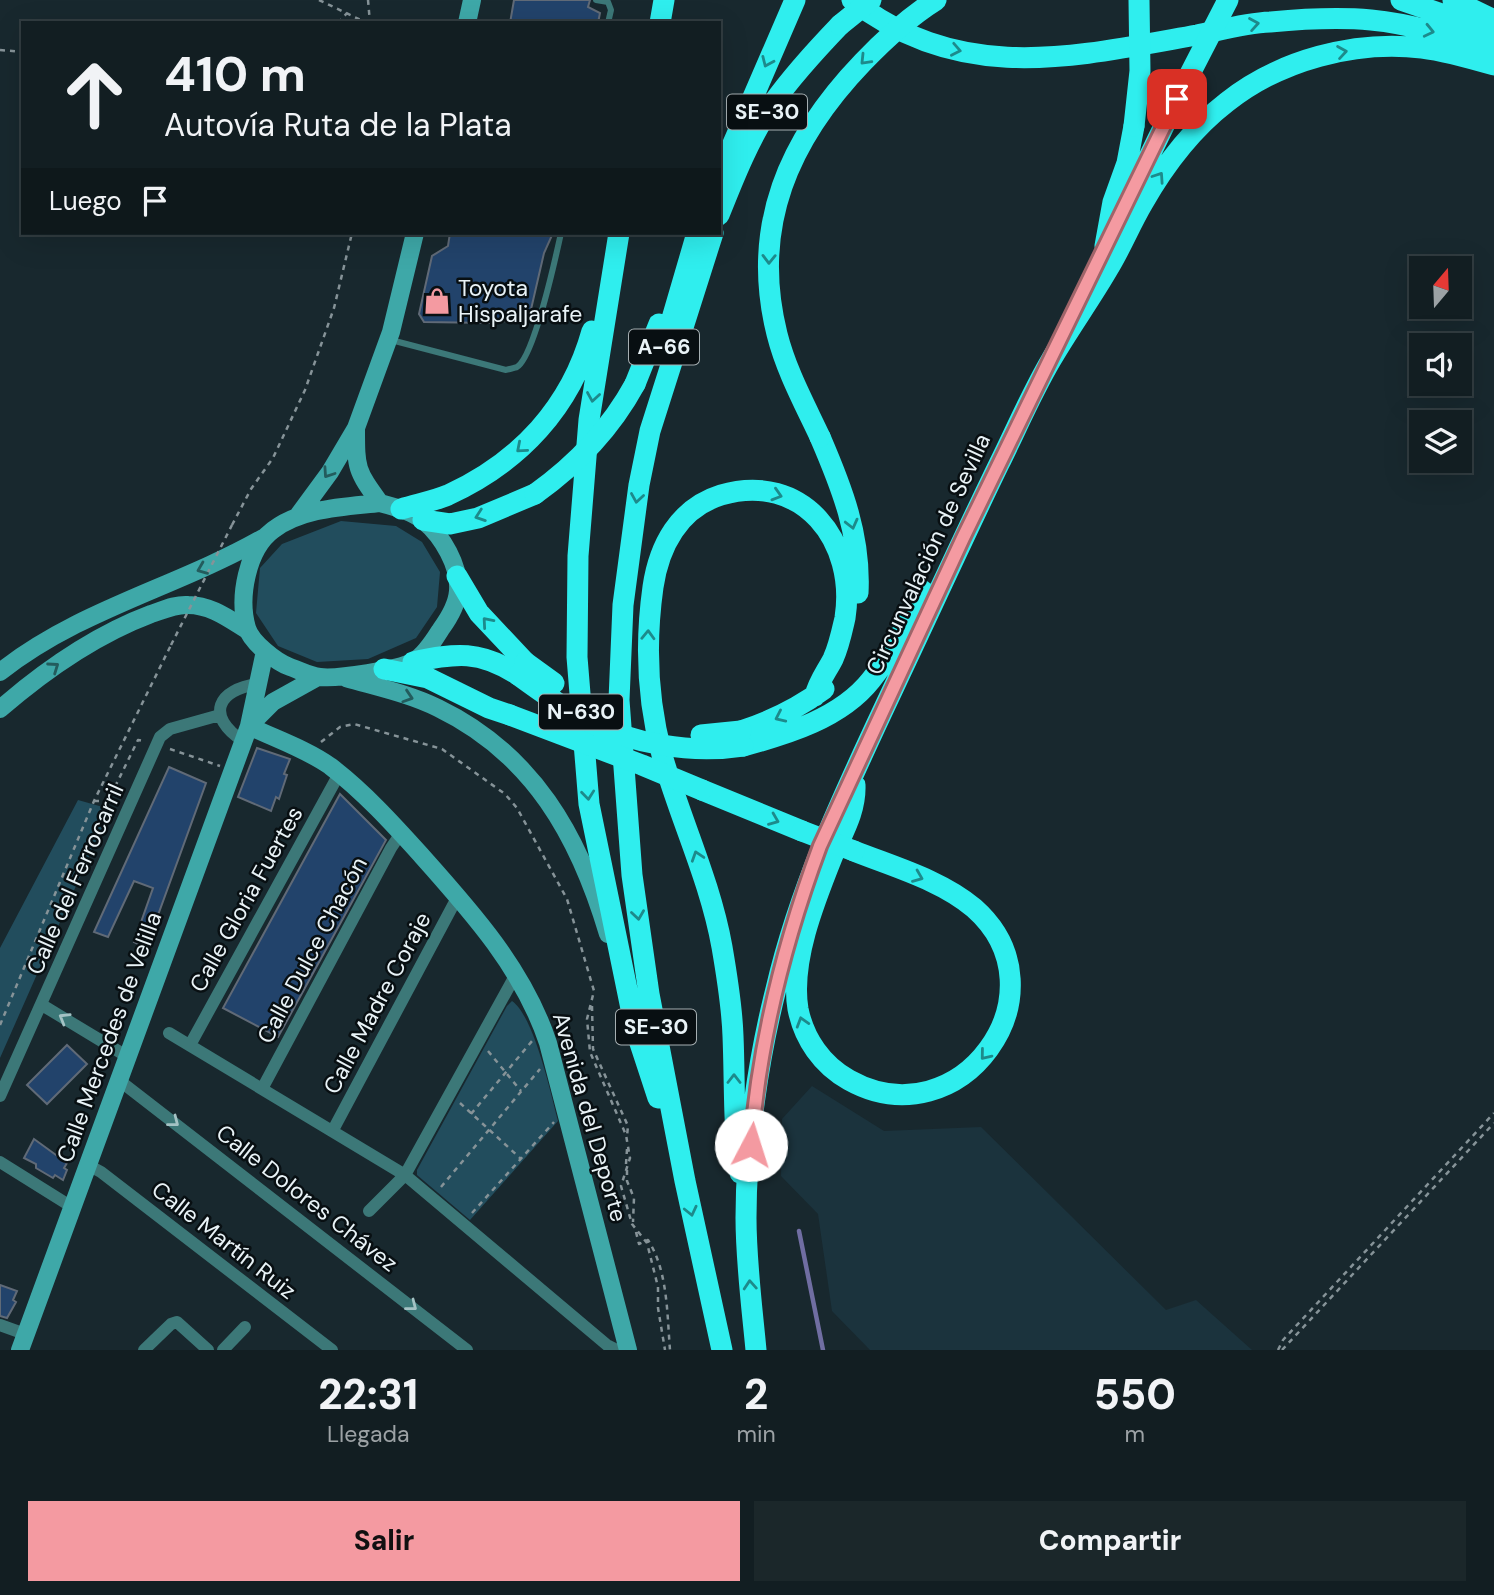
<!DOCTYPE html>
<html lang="es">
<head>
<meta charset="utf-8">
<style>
  body { margin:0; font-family:"DM Sans",sans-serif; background:#1b272a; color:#f1f3f6; height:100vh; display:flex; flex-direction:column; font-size:26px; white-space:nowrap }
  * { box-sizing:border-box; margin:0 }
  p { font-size:23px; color:#9ca2a5 }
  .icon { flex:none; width:38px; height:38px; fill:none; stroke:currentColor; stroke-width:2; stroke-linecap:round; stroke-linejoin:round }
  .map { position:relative; height:1350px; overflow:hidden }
  .drawer { display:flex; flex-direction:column; background:#121e22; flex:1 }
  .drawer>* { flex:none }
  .hud { position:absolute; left:21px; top:21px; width:700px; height:214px; border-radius:0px; box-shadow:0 7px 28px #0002,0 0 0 2px #313c40; background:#121e22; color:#f1f3f6; overflow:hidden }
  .needle { width:46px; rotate:19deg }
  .buttons { position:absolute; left:1409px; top:256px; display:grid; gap:14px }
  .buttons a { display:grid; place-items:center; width:63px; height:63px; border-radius:0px; background:#121e22; box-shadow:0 7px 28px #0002,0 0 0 2px #313c40; font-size:35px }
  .pin { position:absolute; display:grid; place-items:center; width:60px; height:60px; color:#fff; margin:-30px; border-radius:14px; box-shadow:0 4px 10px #0006 }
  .me { position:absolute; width:77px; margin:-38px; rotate:5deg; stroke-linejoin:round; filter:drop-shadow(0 0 5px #0008) }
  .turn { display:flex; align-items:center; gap:24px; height:147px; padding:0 28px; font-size:32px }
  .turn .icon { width:91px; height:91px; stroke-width:2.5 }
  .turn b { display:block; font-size:49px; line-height:60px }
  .then { display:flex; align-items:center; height:66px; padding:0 28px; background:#0003; gap:14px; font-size:26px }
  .eta { display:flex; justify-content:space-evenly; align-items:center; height:119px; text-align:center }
  .eta b { font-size:42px; font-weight:800; line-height:49px }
  .primary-button { display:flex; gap:14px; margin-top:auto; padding:14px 28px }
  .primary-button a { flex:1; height:80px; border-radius:0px; background:#f49aa1; color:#111; font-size:28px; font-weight:800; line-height:80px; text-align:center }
  .primary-button a+a { background:#1b272a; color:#f1f3f6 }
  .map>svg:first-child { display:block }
  .built { fill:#1b333d }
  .green { fill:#224d5d }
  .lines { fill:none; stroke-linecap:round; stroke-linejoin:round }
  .stream { stroke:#706ea2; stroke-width:4.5 }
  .building { fill:#22436b; stroke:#606a77; stroke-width:2 }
  .path { stroke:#869398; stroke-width:2.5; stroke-dasharray:5 5; stroke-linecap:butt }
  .lane { stroke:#3c7878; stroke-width:6 }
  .street { stroke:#3c7878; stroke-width:12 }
  .secondary { stroke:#3ea8a8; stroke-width:18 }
  .highway { stroke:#2feeee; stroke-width:21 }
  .path-bridge { stroke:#869398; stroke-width:2.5; stroke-dasharray:5 5; stroke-linecap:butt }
  .highway-bridge { stroke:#2feeee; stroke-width:21 }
  .oneway { stroke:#1d8a8b }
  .oneway2 { stroke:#235c5d }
  .oneway3 { stroke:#a4c2c4 }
  .route-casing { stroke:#9f6469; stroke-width:18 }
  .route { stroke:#f49aa1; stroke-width:12 }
  .labels { text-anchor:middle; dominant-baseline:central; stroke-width:5; stroke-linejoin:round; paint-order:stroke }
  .shield { fill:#080f12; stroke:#a6afb2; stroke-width:2 }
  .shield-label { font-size:21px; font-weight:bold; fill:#e9f3f7 }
  .poi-label { font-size:23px; fill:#e9f3f7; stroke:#080f12; text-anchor:start }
  .street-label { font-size:23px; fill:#e9f3f7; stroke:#080f12 }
</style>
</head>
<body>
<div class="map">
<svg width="1494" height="1350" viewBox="0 0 1494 1350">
  <rect width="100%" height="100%" fill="#18282e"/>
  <!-- built -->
  <path class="built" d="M812,1086L884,1131L981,1127L1166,1310L1196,1300L1252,1350H870L832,1311L818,1214L781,1176L782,1119Z"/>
  <!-- green -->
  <path class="green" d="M341,521L396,526L422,542L440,572L437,607L416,638L368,659L317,662L278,646L256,613L260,568L282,544Z
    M78,800L110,809L0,1058V948Z
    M512,1001C534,1016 551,1094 558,1121L470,1220L417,1175V1170L507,1006Z"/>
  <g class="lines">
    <!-- stream -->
    <path class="stream" d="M799,1231L823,1350"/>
  </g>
  <!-- building -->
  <path class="building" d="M514,0H590L588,7L600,13L598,23H510Z
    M450,233H553L544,253L529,318L491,323L424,322L419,314L432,256L448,246Z
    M257,748L290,759L284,774L287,775L279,799L276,797L271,811L238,797Z
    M169,767L206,783L146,948L134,942L153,888L134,881L108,937L94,932Z
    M340,794L386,840L278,1037L223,1008Z
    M67,1045L87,1064L47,1104L27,1085Z
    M34,1139L67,1163L64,1168L67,1170L63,1180L55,1175L53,1178L36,1168V1164L24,1158Z
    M0,1285L17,1291L13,1300L16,1302L7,1318L0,1316Z"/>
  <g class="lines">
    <!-- path -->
    <path class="path" d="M319,0L367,23
      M368,0L370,23
      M338,23L347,13
      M0,50L23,52
      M232,525L251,489L273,458L305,390L334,308L352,233
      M321,742L340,727L354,724L442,749L505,794L517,808L567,899L594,991L587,1019L590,1052L626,1135L630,1158L621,1186L632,1224L647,1243L658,1287V1308L665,1350
      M170,749L220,766
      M94,801H108L138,740L143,741
      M592,1006L593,1049L628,1126L627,1136
      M0,1025L94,801L171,645
      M488,1051L521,1091
      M460,1103L520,1158
      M471,1114L532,1041
      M626,1164L627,1149
      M627,1170V1181L634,1198L633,1222
      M441,1187L540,1069
      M472,1213L554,1122
      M636,1232L639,1244L648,1240C668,1271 667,1314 670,1350
      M1278,1350L1283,1340L1494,1113
      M1282,1350L1494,1123"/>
    <!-- lane -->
    <path class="lane" d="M596,0L608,2L611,10L608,23
      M391,340L506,370C509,369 515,368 517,367C534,357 556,256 561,233"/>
    <!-- street -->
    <path class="street" d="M243,741C205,716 217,689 259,684
      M42,1005L128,1057
      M169,1033L405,1175L607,1345L617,1350
      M190,1045L339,774
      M120,1081L467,1350
      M262,1089L391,848L401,833
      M0,1096L160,737L170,729L220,715
      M333,1130L458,896
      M0,1162L72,1207
      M88,1165L101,1172L332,1350
      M369,1211L405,1175L516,974
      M0,1325L25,1334
      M144,1350L171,1324L177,1322L208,1350
      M223,1350L245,1327"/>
    <!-- secondary -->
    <path class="secondary" d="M467,23L472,0
      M356,428C356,469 356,470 380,503
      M380,503C395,507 411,511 424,521C442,536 460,566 458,591C457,604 449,618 441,629C434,640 425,655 414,661C399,670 337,679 320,677C310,676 299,670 290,667C276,662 251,642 247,628C238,598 247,549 273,530C302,508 344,507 380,503Z
      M297,517L330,472L356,428L391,332L415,233
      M0,672C80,609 175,588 263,538
      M346,678C377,687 410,694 438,708C533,754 579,836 608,934
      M0,709C45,670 95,635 151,614C163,610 176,604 188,605C211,605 229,619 247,630
      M249,726C276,739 306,749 330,766C363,791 393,824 421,855C472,912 524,970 548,1043L628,1350
      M249,726L273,702L318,677
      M20,1350L249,726L265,651"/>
    <!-- highway -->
    <path class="highway" d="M852,0C961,85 1073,57 1197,35C1221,30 1246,23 1270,22C1302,19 1338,17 1371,20C1413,24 1453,37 1494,50
      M1401,0L1494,32
      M1453,0L1494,20
      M660,23L664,0
      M719,176L795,0
      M719,215C734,177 750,137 773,103C793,75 816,50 840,25
      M1117,223L1177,99
      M619,233L589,420L578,556L577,657L589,804L635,1028L658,1098
      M713,233L650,431L639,485L623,605L619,700L632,875L649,994L685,1181L722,1350
      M1105,246L1113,202L1127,163L1134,126
      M664,346L697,233
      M635,384L659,324
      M820,437C842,488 861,536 858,593
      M401,509C417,504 434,501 448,495C520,462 571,407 592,331
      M423,520L450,524L478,518L535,494
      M457,576L479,613L525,662
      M413,662C456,653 480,650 518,675
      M384,669L428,678L489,708L510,715
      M741,731C772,721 797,709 824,689
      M743,746C788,734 841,718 871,680C893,653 908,621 923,591
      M702,790L802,831
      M854,851C894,867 941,880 974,908C1069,992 960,1142 849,1080C822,1065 804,1039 798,1009C790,961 815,900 833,855C843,832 856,811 855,785
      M740,1173C733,1125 735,1083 733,1036C732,1006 727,976 722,947C710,880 680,819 662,755C647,699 645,644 653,587C659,546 679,508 721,495C803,471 857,542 845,618C842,631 839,646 833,659C827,671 818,682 815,696
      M756,1350C752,1307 746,1262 746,1218C746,1144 758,1060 776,989C802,877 852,777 900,674C933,604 965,534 999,464C1016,430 1031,394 1051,360C1069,329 1090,300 1108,269C1121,248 1130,225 1143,203C1164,166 1192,129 1227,102C1280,60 1355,40 1422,48C1446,51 1470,58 1494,65"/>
    <!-- path-bridge -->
    <path class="path-bridge" d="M171,645L232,525"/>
    <!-- highway-bridge -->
    <path class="highway-bridge" d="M840,25L871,0
      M1177,99L1228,0
      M1134,126L1140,71L1139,0
      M820,437C804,403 786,370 777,334C750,226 789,139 863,62C885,39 909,17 936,0
      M535,494C577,464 610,430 635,384
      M525,662L554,683
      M518,675C540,691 562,707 585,720C632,744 691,754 743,746
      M510,715L642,765L702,790
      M701,735L741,731
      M802,831L854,851"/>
  </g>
  <!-- one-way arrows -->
  <defs><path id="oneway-chevron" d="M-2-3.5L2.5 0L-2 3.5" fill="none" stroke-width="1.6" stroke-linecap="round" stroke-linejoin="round" transform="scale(1.75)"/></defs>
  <g class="oneway">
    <use href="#oneway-chevron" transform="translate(1254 24) rotate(-10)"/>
    <use href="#oneway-chevron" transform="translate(1429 31) rotate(13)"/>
    <use href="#oneway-chevron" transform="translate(956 50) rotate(11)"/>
    <use href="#oneway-chevron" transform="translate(1342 52) rotate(-9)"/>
    <use href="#oneway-chevron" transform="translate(865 60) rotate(134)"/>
    <use href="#oneway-chevron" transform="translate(767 62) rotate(114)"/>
    <use href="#oneway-chevron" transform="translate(1159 177) rotate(-56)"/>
    <use href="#oneway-chevron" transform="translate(769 259) rotate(91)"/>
    <use href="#oneway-chevron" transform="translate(593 397) rotate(99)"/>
    <use href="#oneway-chevron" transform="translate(521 448) rotate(139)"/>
    <use href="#oneway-chevron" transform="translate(777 495) rotate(17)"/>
    <use href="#oneway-chevron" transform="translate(637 498) rotate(99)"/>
    <use href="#oneway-chevron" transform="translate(480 516) rotate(161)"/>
    <use href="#oneway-chevron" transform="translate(852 524) rotate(76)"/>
    <use href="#oneway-chevron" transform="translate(487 622) rotate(-131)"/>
    <use href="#oneway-chevron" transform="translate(648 635) rotate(-88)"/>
    <use href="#oneway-chevron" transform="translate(780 717) rotate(155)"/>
    <use href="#oneway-chevron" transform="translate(588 795) rotate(84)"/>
    <use href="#oneway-chevron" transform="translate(774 820) rotate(22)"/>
    <use href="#oneway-chevron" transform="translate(697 856) rotate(-108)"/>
    <use href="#oneway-chevron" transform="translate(918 877) rotate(22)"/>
    <use href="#oneway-chevron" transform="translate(638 915) rotate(82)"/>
    <use href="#oneway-chevron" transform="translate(802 1022) rotate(-107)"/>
    <use href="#oneway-chevron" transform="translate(985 1055) rotate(129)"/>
    <use href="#oneway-chevron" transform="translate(734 1079) rotate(-90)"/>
    <use href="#oneway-chevron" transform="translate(691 1211) rotate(77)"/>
    <use href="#oneway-chevron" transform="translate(750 1285) rotate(-94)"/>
  </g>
  <g class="oneway2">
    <use href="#oneway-chevron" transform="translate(328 473) rotate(124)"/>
    <use href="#oneway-chevron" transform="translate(202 569) rotate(158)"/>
    <use href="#oneway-chevron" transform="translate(54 667) rotate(-35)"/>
    <use href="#oneway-chevron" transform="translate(408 697) rotate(18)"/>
  </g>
  <g class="oneway3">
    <use href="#oneway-chevron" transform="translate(64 1018) rotate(-149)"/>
    <use href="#oneway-chevron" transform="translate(174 1122) rotate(38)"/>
    <use href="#oneway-chevron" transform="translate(412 1306) rotate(38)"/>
  </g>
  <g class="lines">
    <defs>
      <path id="route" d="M751,1145C759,1042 784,943 820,846L963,538L1177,99"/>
    </defs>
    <!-- route casing -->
    <use href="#route" class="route-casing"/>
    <!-- route -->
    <use href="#route" class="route"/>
  </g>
  <!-- icons -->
  <defs>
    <symbol id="shop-bare" viewBox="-9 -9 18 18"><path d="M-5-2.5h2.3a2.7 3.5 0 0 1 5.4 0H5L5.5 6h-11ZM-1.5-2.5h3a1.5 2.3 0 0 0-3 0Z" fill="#f49aa1" stroke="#080f12" stroke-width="2.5" paint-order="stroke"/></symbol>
  </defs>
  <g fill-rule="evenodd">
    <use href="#shop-bare" x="418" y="282" width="38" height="38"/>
  </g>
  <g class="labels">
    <!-- shield labels -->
    <g class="shield">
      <rect x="727" y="94.5" width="80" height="35" rx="5"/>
      <rect x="629" y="329.5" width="70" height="35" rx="5"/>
      <rect x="539" y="694.5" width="84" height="35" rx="5"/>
      <rect x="616" y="1009.5" width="80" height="35" rx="5"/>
    </g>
    <g class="shield-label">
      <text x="767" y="112">SE-30</text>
      <text x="664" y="347">A-66</text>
      <text x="581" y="712">N-630</text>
      <text x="656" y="1027">SE-30</text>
    </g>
    <!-- poi labels -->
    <g class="poi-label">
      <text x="458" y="288">Toyota<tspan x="458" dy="26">Hispaljarafe</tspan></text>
    </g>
    <!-- street labels -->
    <g class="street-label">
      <text transform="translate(928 554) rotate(-65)">Circunvalación de Sevilla</text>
      <text transform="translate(75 879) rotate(-66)">Calle del Ferrocarril</text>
      <text transform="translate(246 899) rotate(-61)">Calle Gloria Fuertes</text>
      <text transform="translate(312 950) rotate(-62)">Calle Dulce Chacón</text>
      <text transform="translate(377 1003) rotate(-62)">Calle Madre Coraje</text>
      <text transform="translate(109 1037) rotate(-70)">Calle Mercedes de Velilla</text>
      <text transform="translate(590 1117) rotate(74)">Avenida del Deporte</text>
      <text transform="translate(307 1198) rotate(38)">Calle Dolores Chávez</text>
      <text transform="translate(224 1240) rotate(38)">Calle Martín Ruiz</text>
    </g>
  </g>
</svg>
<div class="buttons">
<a><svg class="needle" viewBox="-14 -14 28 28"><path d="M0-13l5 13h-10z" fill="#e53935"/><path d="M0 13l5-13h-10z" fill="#9ca2a5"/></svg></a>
<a><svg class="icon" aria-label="sound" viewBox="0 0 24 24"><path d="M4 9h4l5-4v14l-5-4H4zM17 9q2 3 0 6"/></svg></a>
<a><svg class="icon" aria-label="layers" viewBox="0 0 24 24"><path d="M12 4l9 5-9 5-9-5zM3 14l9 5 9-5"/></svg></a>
</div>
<div class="pin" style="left:1177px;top:99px;background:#d93025"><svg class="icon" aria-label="arrive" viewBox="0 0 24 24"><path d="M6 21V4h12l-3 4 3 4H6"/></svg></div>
<svg class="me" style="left:751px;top:1145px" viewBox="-20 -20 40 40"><circle r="19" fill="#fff"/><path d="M0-13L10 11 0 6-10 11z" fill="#f49aa1"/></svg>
<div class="hud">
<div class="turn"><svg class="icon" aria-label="ahead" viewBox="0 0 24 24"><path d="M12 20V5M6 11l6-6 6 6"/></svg><div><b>410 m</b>Autovía Ruta de la Plata</div></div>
<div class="then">Luego<svg class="icon" aria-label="arrive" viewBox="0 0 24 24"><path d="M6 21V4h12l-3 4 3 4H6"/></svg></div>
</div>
</div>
<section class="drawer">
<div class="eta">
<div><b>22:31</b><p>Llegada</p></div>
<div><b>2</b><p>min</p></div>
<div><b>550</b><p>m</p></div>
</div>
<div class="primary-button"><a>Salir</a><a>Compartir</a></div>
</section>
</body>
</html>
